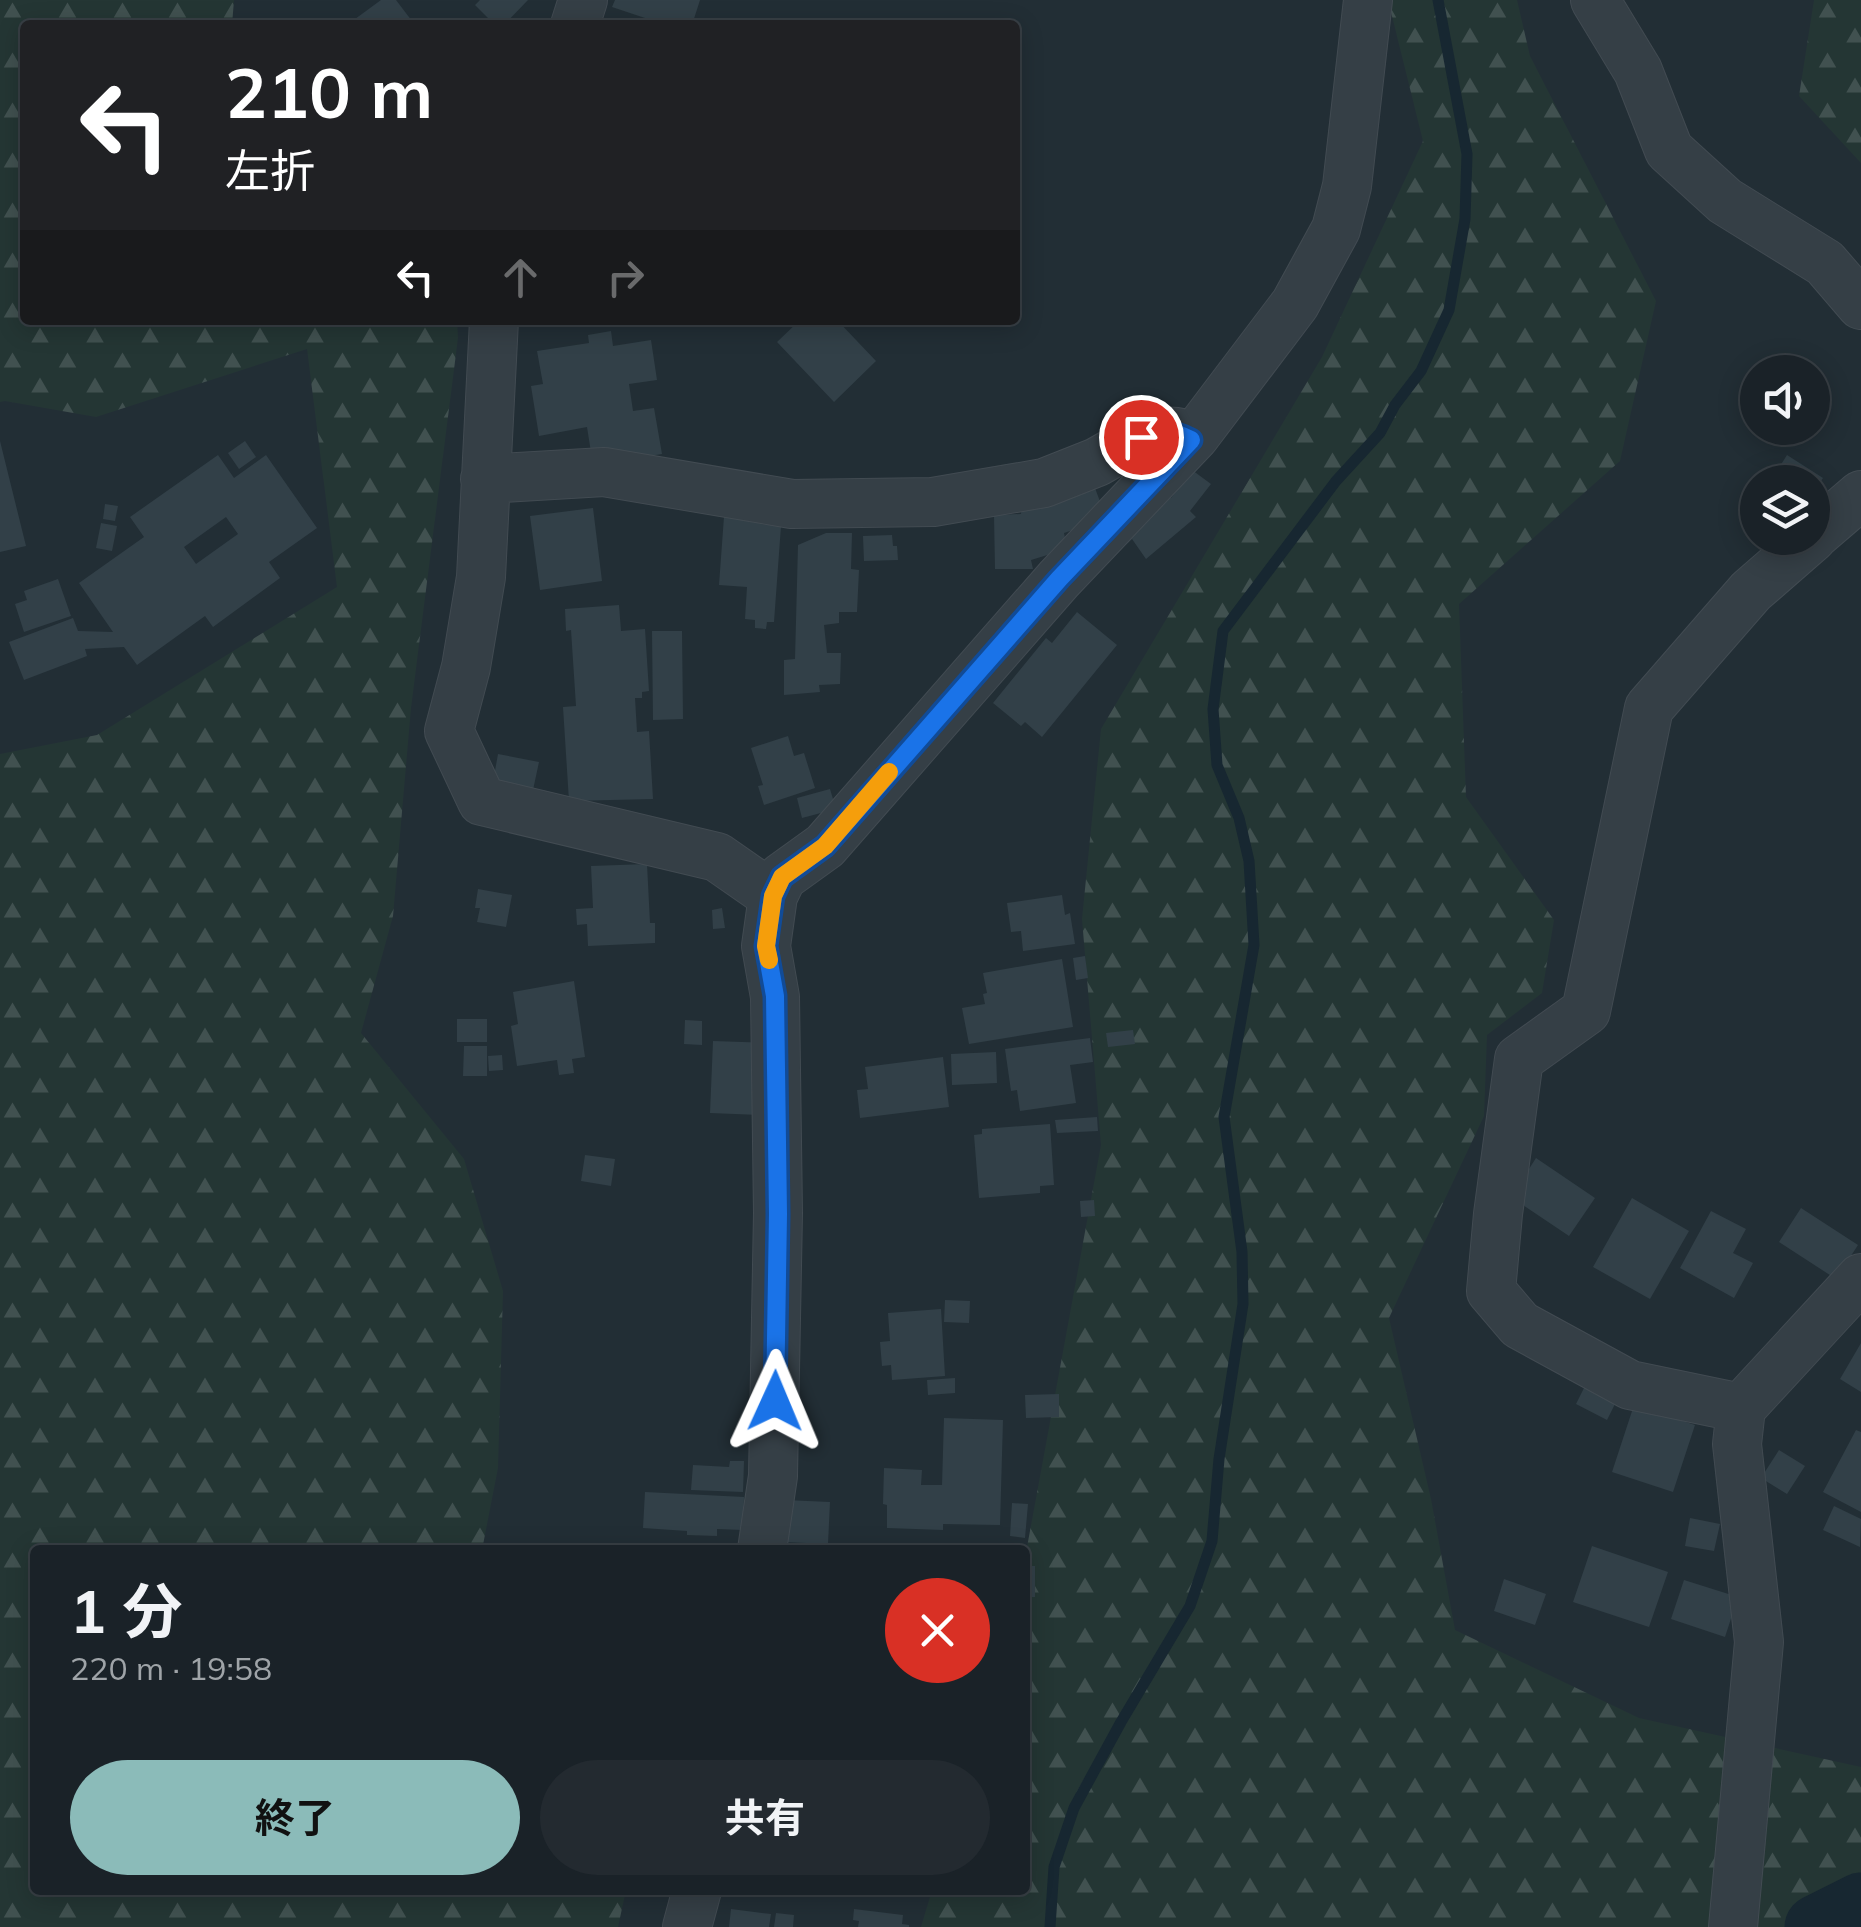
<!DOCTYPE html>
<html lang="ja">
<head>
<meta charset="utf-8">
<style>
  body { margin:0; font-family:Mulish,"Noto Sans JP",sans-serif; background:#232a30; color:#f1f3f6; height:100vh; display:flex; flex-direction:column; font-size:38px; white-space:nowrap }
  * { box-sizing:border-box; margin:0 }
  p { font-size:32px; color:#9fa4a8 }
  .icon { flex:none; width:55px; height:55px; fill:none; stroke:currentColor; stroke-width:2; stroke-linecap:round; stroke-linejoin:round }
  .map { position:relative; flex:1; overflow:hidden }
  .panel { position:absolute; left:30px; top:1545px; width:1000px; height:350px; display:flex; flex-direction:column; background:#1a2228; border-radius:10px; box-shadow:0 5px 25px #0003,0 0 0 2px #383f45 }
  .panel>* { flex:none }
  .banner { position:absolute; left:20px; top:20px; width:1000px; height:305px; border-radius:10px; box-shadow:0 5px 25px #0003,0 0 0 2px #383f45; background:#202124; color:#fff; overflow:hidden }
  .buttons { position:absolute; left:1740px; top:355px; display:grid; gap:20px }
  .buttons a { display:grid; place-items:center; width:90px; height:90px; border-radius:50%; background:#1a2228; box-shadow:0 5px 25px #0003,0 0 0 2px #383f45; font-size:50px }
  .pin { position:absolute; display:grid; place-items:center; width:85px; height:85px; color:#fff; margin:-42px; border:5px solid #fff; border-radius:50%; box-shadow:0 2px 10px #0007 }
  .me { position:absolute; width:110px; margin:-55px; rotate:1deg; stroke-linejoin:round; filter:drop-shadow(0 0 8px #0008) }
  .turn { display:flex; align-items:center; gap:35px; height:210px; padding:0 40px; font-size:45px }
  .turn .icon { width:130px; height:130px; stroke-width:2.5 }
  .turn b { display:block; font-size:70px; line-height:85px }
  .lanes { display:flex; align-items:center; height:95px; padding:0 40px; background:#0003; justify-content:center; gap:50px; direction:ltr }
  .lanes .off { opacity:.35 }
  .round { display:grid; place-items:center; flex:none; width:105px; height:105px; border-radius:52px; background:#232a30 }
  .headline { display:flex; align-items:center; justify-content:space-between; height:170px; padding:0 40px }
  h1 { font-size:60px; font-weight:700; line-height:75px }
  .button { display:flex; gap:20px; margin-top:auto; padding:20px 40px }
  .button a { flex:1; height:115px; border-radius:60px; background:#8bbbb9; color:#111; font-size:40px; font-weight:700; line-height:115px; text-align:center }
  .button a+a { background:#232a30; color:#f1f3f6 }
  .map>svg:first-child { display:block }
  .forest { fill:url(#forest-firs) }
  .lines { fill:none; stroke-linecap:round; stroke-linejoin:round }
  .stream { stroke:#172731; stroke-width:11 }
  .river { stroke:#172731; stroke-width:65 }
  .building { fill:#324048; fill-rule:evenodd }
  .minor-casing { stroke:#424b52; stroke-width:50 }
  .minor { stroke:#353f46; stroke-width:48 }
  .route-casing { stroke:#114b97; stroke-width:25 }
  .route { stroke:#1a73e8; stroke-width:18 }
  .slow { stroke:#f59e0b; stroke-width:18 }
</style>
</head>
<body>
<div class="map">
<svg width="1861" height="1927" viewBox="0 0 1861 1927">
  <defs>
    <pattern id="forest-firs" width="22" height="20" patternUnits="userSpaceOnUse" patternTransform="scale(2.5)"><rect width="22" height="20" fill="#243634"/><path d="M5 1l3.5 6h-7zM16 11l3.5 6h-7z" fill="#415150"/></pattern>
  </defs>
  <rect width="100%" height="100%" fill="#222e35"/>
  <!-- forest -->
  <path class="forest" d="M0,0H234L232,25H25V320H457L458,338L411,708L393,916L361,1033L464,1159L503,1291L498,1468L482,1550H35V1890H626L618,1927H0V754L97,735L337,587L307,349L96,417L5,401L0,402Z
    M1388,0H1517L1530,56L1656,301L1620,461L1459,604L1466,797L1554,920L1542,993L1487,1035L1484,1116L1389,1318L1431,1499L1455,1630L1639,1718L1861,1767V1927H921L932,1890H1025V1558L1101,1145L1082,919L1101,729L1322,357L1423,141Z
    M1814,0H1861V163L1799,96Z"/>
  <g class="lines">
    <!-- stream -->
    <path class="stream" d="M1050,1927L1054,1867L1074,1808L1121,1722L1190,1606L1212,1541L1219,1459L1243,1304L1242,1252L1224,1117L1254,945L1249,861L1239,818L1217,765L1213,709L1223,631L1336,481L1380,433L1395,405L1421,371L1449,310L1465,219L1467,154L1438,0"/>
    <!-- river -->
    <path class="river" d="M1817,1927L1861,1905"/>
  </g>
  <!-- building -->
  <path class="building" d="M381,0H396L415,25H353L351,22Z
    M480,0H528L504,25H495L475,5Z
    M615,0H700L692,25H666L612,7Z
    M800,320H837L876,361L834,402L777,342Z
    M611,331L613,346L651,340L657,380L629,384L633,411L654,408L662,454L593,465L587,427L539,436L531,386L543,384L537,351L589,343L588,335Z
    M0,441L26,546L0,552Z
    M245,441L256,457L239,469L228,453Z
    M218,455L234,478L266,455L317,528L269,562L280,578L213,627L205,616L137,665L124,647L85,649L87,656L24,680L9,642L73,618L78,631L113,632L79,583L144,537L130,517ZM226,517L238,534L196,564L184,547Z
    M1787,455L1823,478L1812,495V482H1770Z
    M1192,470L1211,484L1190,511L1196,517L1146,559L1132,539L1123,547L1119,537L1163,490L1171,498Z
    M1095,488L1102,507L1093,508L1097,522L1064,533L1067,549L1031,560L1033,569H995L994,515L1021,514L1023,497L1048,505Z
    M725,503L763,513L762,524L781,526L774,622H767L766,629L755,628V620L745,619L747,587L719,585Z
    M105,504L118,506L115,521L103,519Z
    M593,508L602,581L540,590L530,516Z
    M101,523L117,526L112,551L96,548Z
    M826,533H852L851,569L859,570L857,612H839V623L824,625L827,653H841L840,684L819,685L820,692L784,695V660L795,659L798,545Z
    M892,535L893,546H897L898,560L864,561L863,536Z
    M58,579L71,616L24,632L15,604L27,600L24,591Z
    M619,605L621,631L645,629L649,691L642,692V698H635L637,732L649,731L653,799L569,801L563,707L576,706L571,630L566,631L565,609Z
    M1077,612L1117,645L1042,737L1025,722L1021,726L993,703L1046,638L1052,643Z
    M652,631H682L683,719L653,720Z
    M788,736L794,756L804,753L815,788L764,805L758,786L763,785L751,748Z
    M498,754L539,762L533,790L493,782Z
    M830,789L836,809L802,818L797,798Z
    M647,864L650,923H655V943L588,946L587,924L577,925L576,909L593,908L591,866Z
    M478,889L512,895L506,927L477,922L480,908H475Z
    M1062,895L1065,915L1070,913L1075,944L1023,951L1021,931L1011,932L1007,903Z
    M722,908L725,928L713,929L712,910Z
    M1085,956L1088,978L1076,980L1073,958Z
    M1062,959L1073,1027L969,1044L962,1008L985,1004L983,994L987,993L983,973Z
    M574,981L585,1057L572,1059L574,1073L559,1075L557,1060L517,1066L511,1026L518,1024L513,992Z
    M457,1019H487V1042H457Z
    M685,1020L702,1021V1045L684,1044Z
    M1133,1030L1135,1044L1108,1047L1106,1033Z
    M1090,1038L1093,1062L1070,1065L1076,1103L1020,1111L1017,1090L1011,1091L1005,1049Z
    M713,1041L771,1043L760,1115L710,1113Z
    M464,1046H487V1076H463Z
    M996,1052L997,1083L952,1085L951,1054Z
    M502,1055L503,1070L489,1071L488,1056Z
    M943,1057L949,1107L860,1118L857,1090L868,1089L865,1067Z
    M1097,1117L1098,1131L1057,1133L1055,1120Z
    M1050,1124L1054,1185L1040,1186V1193L979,1198L974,1135L982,1134V1129Z
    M585,1155L615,1159L611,1186L581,1181Z
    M1536,1158L1595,1198L1569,1236L1511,1197Z
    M1632,1198L1689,1231L1650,1299L1593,1267Z
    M1094,1200L1095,1216L1081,1217L1080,1201Z
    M1801,1208L1858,1245L1836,1279L1779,1242Z
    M1711,1211L1746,1229L1733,1253L1753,1263L1734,1298L1680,1268Z
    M945,1300L970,1301L969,1323L944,1322Z
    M941,1309L945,1376L892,1380L891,1365L882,1366L880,1342L890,1341L888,1313Z
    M1861,1343V1392L1840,1379Z
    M955,1378V1393L928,1395L927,1380Z
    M1586,1384L1617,1400L1607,1420L1576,1404Z
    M1059,1394V1417L1026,1418L1025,1395Z
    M1634,1405L1695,1425L1673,1492L1612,1472Z
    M944,1418L1003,1420L1000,1525L943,1524V1530L887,1528V1505L883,1504L884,1468L922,1470L921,1485H942Z
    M1856,1430L1861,1432V1512L1823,1492Z
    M1779,1450L1805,1466L1787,1494L1761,1478Z
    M730,1461H744L743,1492L691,1490L693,1465L729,1467Z
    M645,1492L744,1497L743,1530L717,1529V1536L687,1535V1531L643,1528Z
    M785,1500L830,1502L828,1544L783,1542Z
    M1012,1503L1028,1504L1025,1538L1010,1536Z
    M1834,1506L1861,1519L1860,1547L1823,1530Z
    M1690,1518L1720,1524L1714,1551L1685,1546Z
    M1592,1546L1668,1572L1649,1627L1573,1602Z
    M1025,1566H1035V1597H1025Z
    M1504,1579L1546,1594L1535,1625L1494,1611Z
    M1684,1580L1738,1597L1725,1637L1671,1619Z
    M731,1909L771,1914L769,1927H729Z
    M854,1909L903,1915L902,1924L909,1925V1927H858L859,1921L853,1920Z
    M776,1913L794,1915L793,1927H774Z"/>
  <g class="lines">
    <defs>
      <path id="minor" d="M1595,0L1638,71L1669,150L1725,201L1825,263L1861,305
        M575,25L583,0
        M494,320L481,577L466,667L449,731L482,801L717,857L773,896
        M485,479L604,472L792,504L933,502L1044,483L1097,462L1141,437L1160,431L1177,432L1191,440
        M1812,537L1861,495
        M1812,538L1751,591L1649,708L1586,1011L1519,1059L1498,1214L1491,1291L1520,1325L1630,1385L1741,1408L1861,1278
        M762,1550L773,1476L778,1213L775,997L766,946L773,896L782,877L825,846L1059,579L1195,436L1295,304L1336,229L1347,186L1368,0
        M687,1927L697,1890
        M1733,1927L1759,1642L1737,1444L1741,1408"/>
    </defs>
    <!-- minor casing -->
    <use href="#minor" class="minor-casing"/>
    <!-- minor -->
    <use href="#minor" class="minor"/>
  </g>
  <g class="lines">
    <defs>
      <path id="route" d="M775,1401L778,1214L775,996L766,946L773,896L782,877L825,846L1059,579L1191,440C1172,430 1161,431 1141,437"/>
    </defs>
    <!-- route casing -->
    <use href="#route" class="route-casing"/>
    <!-- route -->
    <use href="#route" class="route"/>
    <!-- slow -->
    <path class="slow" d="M769,960L766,946L773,896L782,877L825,846L889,772"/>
  </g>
</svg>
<div class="buttons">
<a><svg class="icon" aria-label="sound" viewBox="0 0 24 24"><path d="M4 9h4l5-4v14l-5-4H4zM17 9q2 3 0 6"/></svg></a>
<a><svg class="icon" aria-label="layers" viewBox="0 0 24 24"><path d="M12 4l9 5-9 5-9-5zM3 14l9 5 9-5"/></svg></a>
</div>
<div class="pin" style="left:1141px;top:437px;background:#d93025"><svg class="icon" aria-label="arrive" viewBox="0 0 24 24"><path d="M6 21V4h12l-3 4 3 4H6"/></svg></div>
<svg class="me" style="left:775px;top:1401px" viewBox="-20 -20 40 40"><path d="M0-17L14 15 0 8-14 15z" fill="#1a73e8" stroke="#fff" stroke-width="4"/></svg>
<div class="banner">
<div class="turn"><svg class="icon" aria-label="left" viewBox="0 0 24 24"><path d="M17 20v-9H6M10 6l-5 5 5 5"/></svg><div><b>210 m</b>左折</div></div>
<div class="lanes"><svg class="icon" aria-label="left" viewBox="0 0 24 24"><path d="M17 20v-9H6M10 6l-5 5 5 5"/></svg><svg class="icon off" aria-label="ahead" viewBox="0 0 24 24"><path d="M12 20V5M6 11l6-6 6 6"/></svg><svg class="icon off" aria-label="right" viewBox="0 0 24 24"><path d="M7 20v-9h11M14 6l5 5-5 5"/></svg></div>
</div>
<section class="panel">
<div class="headline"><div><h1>1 分</h1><p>220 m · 19:58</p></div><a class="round" style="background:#d93025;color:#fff"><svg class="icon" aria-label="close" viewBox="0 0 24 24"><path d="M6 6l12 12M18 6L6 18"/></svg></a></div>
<div class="button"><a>終了</a><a>共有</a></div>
</section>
</div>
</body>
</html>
